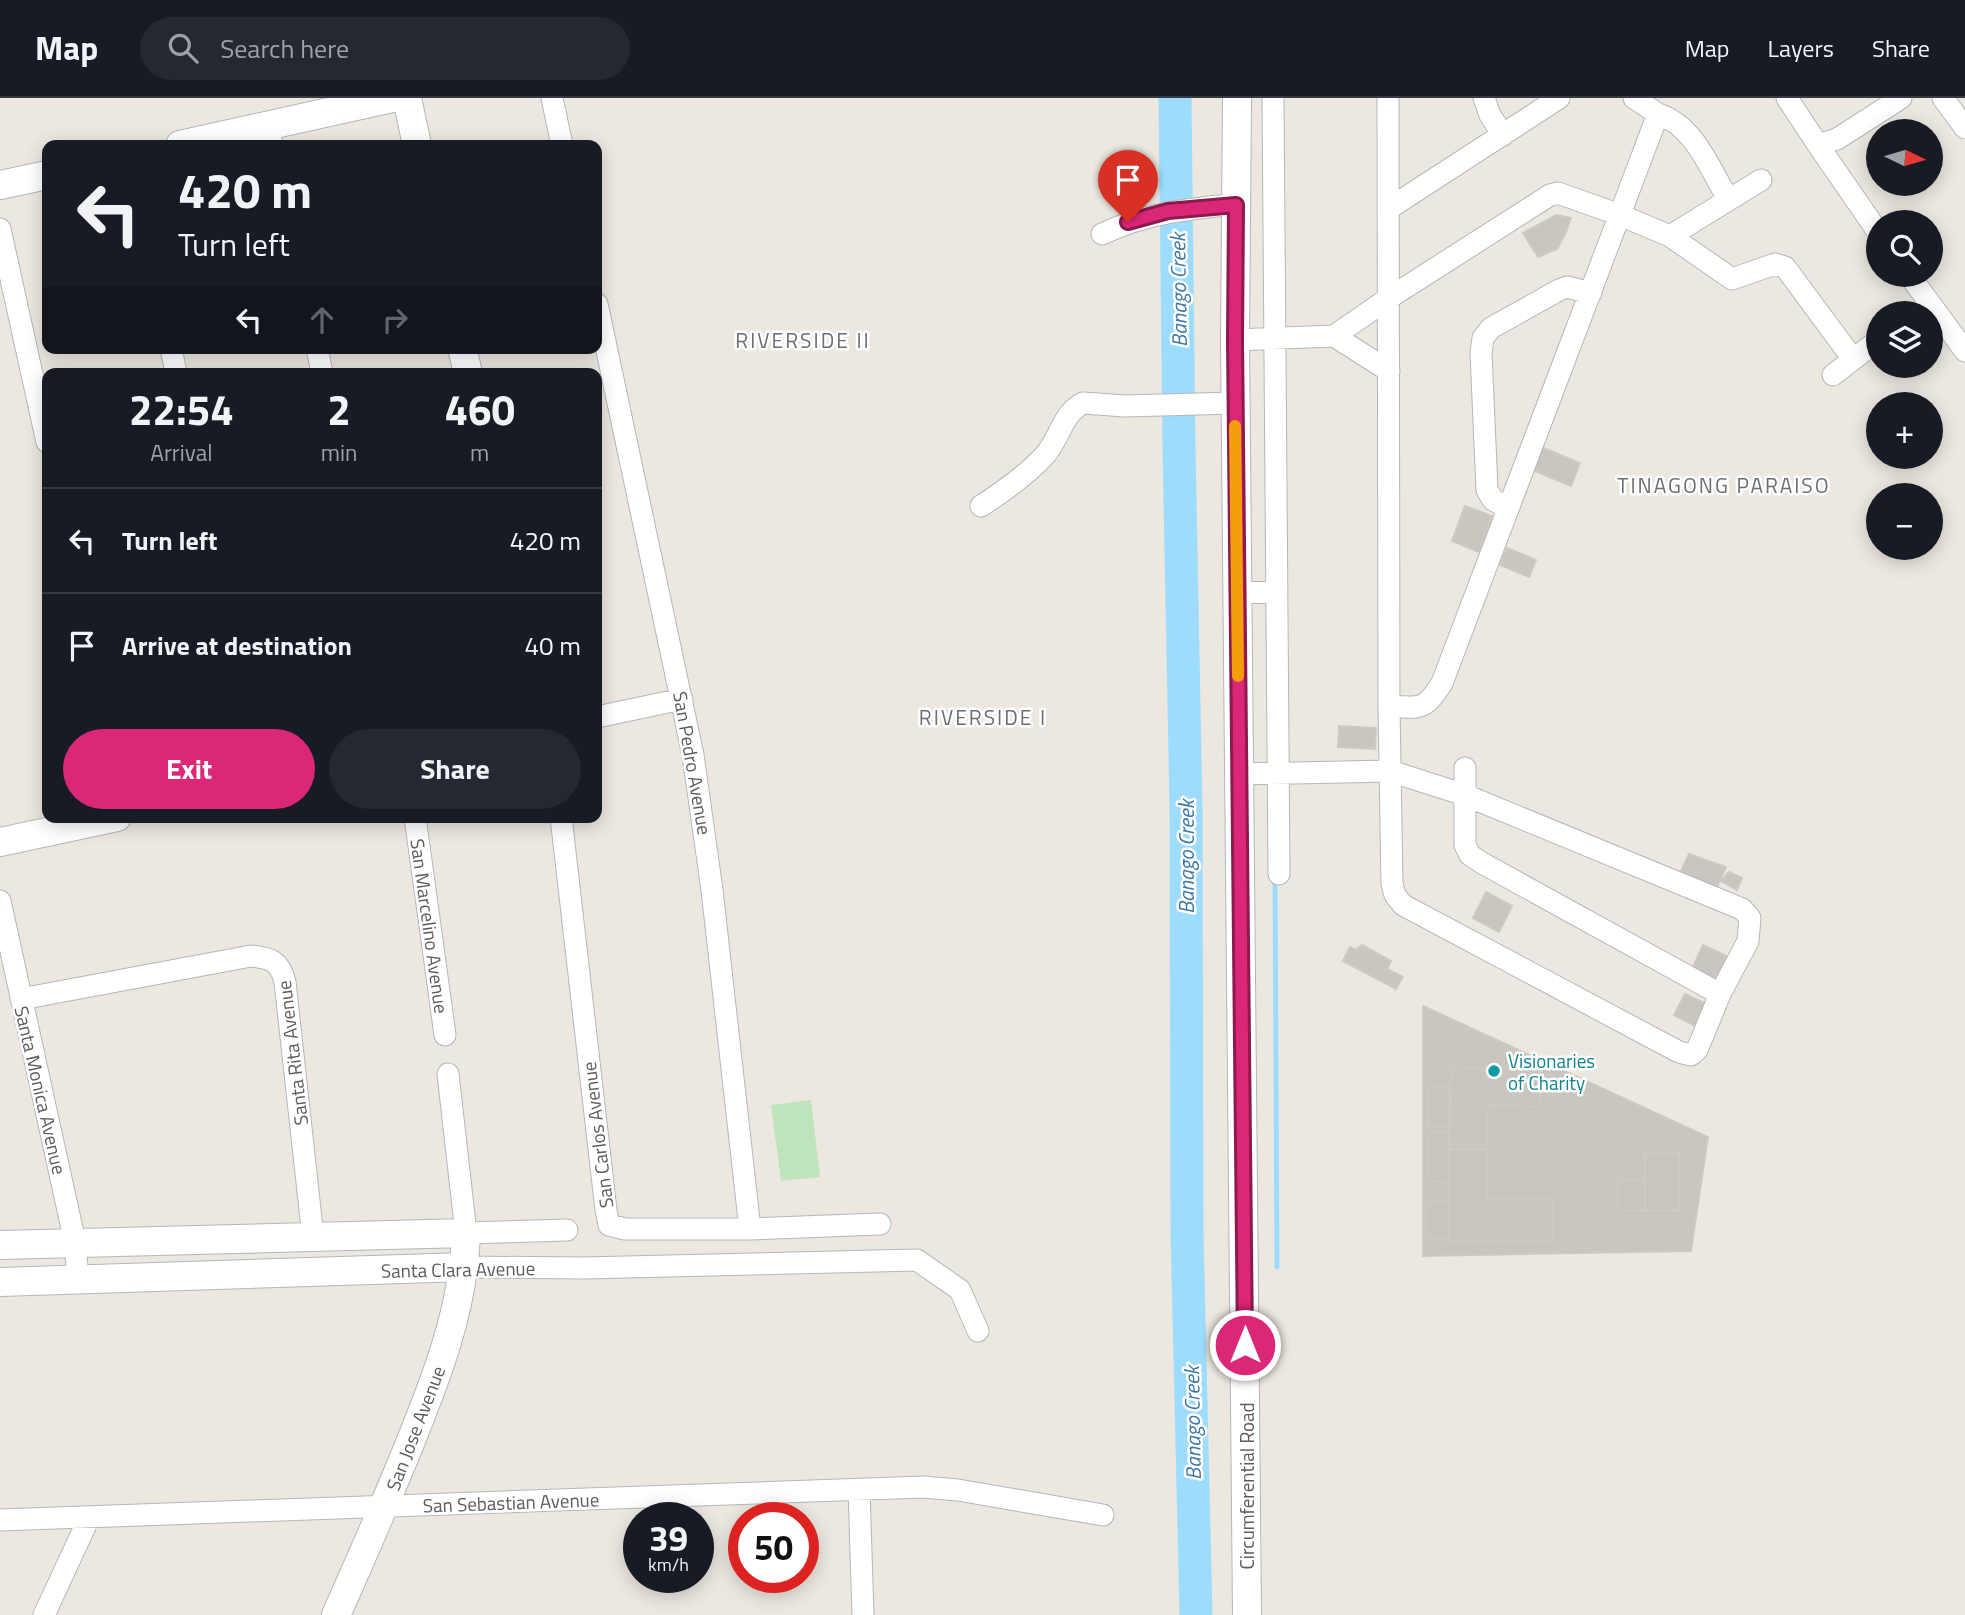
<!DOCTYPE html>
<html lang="en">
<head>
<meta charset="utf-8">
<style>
  body { margin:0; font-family:"Titillium Web",sans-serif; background:#242831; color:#f1f3f6; height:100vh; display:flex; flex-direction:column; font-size:26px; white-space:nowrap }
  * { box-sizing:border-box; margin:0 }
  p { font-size:23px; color:#9ea1a6 }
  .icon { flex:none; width:38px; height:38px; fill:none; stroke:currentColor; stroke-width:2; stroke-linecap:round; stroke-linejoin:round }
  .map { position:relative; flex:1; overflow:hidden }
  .side { position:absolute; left:42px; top:270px; width:560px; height:455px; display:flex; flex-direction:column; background:#171b24; border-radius:14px; box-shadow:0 4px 18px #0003 }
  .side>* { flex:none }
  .top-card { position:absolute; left:42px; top:42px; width:560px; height:214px; border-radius:14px; box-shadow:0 4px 18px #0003; background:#171b24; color:#f1f3f6; overflow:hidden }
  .needle { width:46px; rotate:95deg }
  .buttons { position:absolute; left:1866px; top:21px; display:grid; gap:14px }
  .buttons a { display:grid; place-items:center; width:77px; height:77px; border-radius:50%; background:#171b24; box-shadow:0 4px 18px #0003; font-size:35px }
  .speed { position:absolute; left:623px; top:1404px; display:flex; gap:14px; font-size:35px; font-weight:700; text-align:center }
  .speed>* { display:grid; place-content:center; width:91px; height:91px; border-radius:50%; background:#171b24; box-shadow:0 4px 18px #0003; line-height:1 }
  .speed small { font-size:18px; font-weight:400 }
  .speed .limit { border:10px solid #d22; background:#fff; color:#111 }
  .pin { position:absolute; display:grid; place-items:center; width:60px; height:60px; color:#fff; margin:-72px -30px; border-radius:50% 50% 50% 0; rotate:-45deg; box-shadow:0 0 7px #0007 }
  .pin .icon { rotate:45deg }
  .me { position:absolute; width:77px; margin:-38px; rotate:0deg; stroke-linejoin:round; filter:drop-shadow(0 0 5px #0008) }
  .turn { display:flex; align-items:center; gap:24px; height:147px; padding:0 21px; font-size:32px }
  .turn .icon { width:91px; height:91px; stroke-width:2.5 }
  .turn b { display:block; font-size:49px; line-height:60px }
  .lanes { display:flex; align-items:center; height:66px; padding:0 21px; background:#0003; justify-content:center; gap:35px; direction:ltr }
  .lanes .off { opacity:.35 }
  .eta { display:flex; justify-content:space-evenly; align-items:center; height:119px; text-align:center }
  .eta b { font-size:42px; font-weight:700; line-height:49px }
  .action { display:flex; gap:14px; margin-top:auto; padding:14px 21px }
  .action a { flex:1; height:80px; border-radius:42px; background:#db2777; color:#fff; font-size:28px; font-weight:700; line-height:80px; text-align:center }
  .action a+a { background:#242831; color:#f1f3f6 }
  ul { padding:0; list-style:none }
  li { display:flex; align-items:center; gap:21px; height:105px; padding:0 21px; border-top:2px solid #363941 }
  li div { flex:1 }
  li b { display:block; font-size:26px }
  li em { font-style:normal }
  header { display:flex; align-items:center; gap:42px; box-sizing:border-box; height:98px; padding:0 35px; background:#171b24; border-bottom:2px solid #363941 }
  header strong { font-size:33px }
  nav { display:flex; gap:38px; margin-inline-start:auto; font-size:24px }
  .search { width:490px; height:63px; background:#242831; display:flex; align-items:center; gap:18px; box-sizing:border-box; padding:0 24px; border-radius:38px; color:#9ea1a6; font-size:26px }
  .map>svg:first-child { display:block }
  .green { fill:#bfe4bc }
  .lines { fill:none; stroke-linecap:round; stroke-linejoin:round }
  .stream { stroke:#9edcfe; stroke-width:5 }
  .river { stroke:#9edcfe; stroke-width:33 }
  .building { fill:#c9c5bf; stroke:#d0c9bf; stroke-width:2 }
  .street-casing { stroke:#b3b7bb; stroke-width:23 }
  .secondary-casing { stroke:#b2b6bb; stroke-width:30 }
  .street { stroke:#fff; stroke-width:21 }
  .secondary { stroke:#fff; stroke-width:28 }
  .route-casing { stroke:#8e194d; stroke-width:18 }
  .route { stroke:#db2777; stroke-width:12 }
  .slow { stroke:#f59e0b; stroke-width:12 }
  .culture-dot { fill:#0f9aa8; stroke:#fff; stroke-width:2.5 }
  .labels { text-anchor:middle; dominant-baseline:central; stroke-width:5; stroke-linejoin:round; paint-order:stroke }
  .street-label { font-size:19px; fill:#595d61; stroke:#fff }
  .culture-label { font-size:19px; fill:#0d838f; stroke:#fff; text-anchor:start }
  .water-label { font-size:21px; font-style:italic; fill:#3b77a6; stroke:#fff }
  .neighbourhood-label { font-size:21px; letter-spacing:2px; fill:#6a6f73; stroke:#fff }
</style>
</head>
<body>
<header>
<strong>Map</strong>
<div class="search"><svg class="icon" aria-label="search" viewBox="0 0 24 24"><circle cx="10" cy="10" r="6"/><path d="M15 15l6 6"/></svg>Search here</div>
<nav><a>Map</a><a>Layers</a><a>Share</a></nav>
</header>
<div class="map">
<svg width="1965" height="1517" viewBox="0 0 1965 1517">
  <rect width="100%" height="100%" fill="#ece8e0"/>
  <!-- green -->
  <path class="green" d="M811,1002L820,1079L781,1083L771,1007Z"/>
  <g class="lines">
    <!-- stream -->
    <path class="stream" d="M1275,780L1277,1169"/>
    <!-- river -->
    <path class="river" d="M1175,0L1179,350L1186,711L1187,1135L1196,1517"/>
  </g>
  <!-- building -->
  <path class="building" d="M1556,117L1571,120L1566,134L1557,151L1538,159L1523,135Z
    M1541,349L1580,365L1571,388L1532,372Z
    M1465,408L1492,418L1479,454L1452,443Z
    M1507,450L1536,462L1529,479L1500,467Z
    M1339,628L1376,630L1375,651L1338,649Z
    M1689,756L1726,769L1715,794L1678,779Z
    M1729,774L1742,780L1737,792L1721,783Z
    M1486,794L1512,808L1499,834L1473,820Z
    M1362,847L1391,863L1387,871L1403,879L1396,891L1343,863L1350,849L1356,852Z
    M1703,847L1733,861L1721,886L1691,873Z
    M1685,896L1712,909L1701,931L1674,917Z
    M1423,908L1708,1039L1691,1153L1423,1158Z
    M1451,969L1540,971V1009L1488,1007L1487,1047L1449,1046Z
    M1429,989L1451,990L1450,1029L1427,1028Z
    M1428,1034L1449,1035V1084L1427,1083Z
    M1449,1051H1487V1100H1553V1144H1449Z
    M1645,1055H1679V1113H1645Z
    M1618,1082L1645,1083V1113H1618Z
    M1449,1103V1140H1426V1104Z"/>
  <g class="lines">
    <defs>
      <path id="street" d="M552,0L562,47
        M1273,0L1279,776
        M1484,0L1490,17L1503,37
        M1787,0L1818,47L1837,41L1901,0
        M1943,0L1965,30
        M1658,16C1694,27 1710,71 1728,101
        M268,28L272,47
        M1818,47L1878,134
        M1388,111L1559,0
        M0,131L47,344
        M1102,136C1147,115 1187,111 1236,106
        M1670,138L1761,82
        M1909,177L1965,253
        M597,206L693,657L712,792L750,1131
        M1334,238L1389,273
        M1235,242L1334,238L1389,200L1550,97L1558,95L1620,117L1670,138L1732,181L1775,166L1785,169L1853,261
        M171,250L176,275
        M317,250L322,275
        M1833,277L1877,243
        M981,408C1004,393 1027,377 1045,357C1060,340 1062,316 1083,305L1125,308L1235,305
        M1507,409L1493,402L1487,392L1481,255L1483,240L1491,230L1559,192L1567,189L1591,195
        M1237,495L1277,493
        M1389,608C1421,610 1424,613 1442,585L1658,16L1634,0
        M597,619L682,601
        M1465,670V747L1470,757L1482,765L1720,896
        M1239,676L1390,673L1465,697L1742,811L1750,820L1748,843L1720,896L1697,952L1691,957L1679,954L1403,807L1395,797L1392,786L1389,608L1388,0
        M415,719L445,937
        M561,719L606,1112L609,1127L625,1131H750L880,1126
        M0,803L75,1144L78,1182
        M21,901L251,858C271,860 280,863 285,884L313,1139
        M448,976L466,1135L567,1132
        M465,1169L584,1170L917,1162L960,1192L978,1233
        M859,1391L863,1517
        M0,1422L923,1389L958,1392L1103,1417
        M44,1517L89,1420"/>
      <path id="secondary" d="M407,0L417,47
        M1237,0L1235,242L1247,1517
        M180,47L392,0
        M0,87L47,77
        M462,250L468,275
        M0,744L117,719
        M0,1147L466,1135C464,1210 436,1281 408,1350C385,1406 361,1461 336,1517
        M0,1184L465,1169"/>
    </defs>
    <!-- street casing -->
    <use href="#street" class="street-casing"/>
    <!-- secondary casing -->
    <use href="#secondary" class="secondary-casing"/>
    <!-- street -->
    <use href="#street" class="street"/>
    <!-- secondary -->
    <use href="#secondary" class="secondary"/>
  </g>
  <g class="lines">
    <defs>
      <path id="route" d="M1128,124L1168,113L1236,107L1235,242L1245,1247"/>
    </defs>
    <!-- route casing -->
    <use href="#route" class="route-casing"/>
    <!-- route -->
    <use href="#route" class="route"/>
    <!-- slow -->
    <path class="slow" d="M1235,328L1238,578"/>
  </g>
  <!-- markers -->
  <circle class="culture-dot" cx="1494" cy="973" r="7"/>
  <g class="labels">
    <!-- street labels -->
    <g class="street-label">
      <text transform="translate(693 665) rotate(80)">San Pedro Avenue</text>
      <text transform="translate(430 828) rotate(82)">San Marcelino Avenue</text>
      <text transform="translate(292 955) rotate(-97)">Santa Rita Avenue</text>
      <text transform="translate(41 992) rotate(77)">Santa Monica Avenue</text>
      <text transform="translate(597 1037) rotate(-97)">San Carlos Avenue</text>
      <text transform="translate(458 1171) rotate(-1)">Santa Clara Avenue</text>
      <text transform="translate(415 1330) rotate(-69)">San Jose Avenue</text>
      <text transform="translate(1246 1388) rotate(-90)">Circumferential Road</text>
      <text transform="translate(511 1404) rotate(-2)">San Sebastian Avenue</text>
    </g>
    <!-- culture labels -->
    <g class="culture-label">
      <text x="1508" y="962">Visionaries<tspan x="1508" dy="22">of Charity</tspan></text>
    </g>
    <!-- water labels -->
    <g class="water-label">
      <text transform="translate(1178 192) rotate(-91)">Banago Creek</text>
      <text transform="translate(1186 759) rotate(-90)">Banago Creek</text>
      <text transform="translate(1192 1325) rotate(-91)">Banago Creek</text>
    </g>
    <!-- neighbourhood labels -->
    <g class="neighbourhood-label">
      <text x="803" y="242">RIVERSIDE II</text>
      <text x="1724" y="387">TINAGONG PARAISO</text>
      <text x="983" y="619">RIVERSIDE I</text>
    </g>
  </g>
</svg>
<div class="buttons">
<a><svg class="needle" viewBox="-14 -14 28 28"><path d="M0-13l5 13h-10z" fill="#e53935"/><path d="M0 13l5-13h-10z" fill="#9ea1a6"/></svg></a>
<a><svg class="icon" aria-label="search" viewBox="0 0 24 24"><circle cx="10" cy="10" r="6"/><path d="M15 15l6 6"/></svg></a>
<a><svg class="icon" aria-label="layers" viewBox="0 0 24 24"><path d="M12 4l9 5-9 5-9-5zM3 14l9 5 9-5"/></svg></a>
<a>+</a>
<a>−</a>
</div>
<div class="speed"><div>39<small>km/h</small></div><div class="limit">50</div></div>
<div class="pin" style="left:1128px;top:124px;background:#d93025"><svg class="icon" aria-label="arrive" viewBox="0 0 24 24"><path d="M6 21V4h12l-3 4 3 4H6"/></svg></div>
<svg class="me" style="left:1245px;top:1247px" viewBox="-20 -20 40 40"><circle r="17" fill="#db2777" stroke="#fff" stroke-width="3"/><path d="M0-11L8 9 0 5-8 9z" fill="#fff"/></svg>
<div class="top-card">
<div class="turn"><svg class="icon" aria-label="left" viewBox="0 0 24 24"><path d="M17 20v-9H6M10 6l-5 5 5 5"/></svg><div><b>420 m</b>Turn left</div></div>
<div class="lanes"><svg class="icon" aria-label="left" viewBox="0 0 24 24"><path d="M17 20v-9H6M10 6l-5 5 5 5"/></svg><svg class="icon off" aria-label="ahead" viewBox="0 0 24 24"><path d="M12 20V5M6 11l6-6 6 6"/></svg><svg class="icon off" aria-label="right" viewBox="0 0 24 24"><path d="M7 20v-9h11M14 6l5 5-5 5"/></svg></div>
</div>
<section class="side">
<div class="eta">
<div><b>22:54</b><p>Arrival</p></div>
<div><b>2</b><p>min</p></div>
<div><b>460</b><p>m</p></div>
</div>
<ul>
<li><svg class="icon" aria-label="left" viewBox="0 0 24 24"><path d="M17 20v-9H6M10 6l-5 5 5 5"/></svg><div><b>Turn left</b></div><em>420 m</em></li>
<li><svg class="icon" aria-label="arrive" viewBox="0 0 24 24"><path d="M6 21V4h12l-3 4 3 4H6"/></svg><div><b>Arrive at destination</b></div><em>40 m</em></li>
</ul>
<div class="action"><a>Exit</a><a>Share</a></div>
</section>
</div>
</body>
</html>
